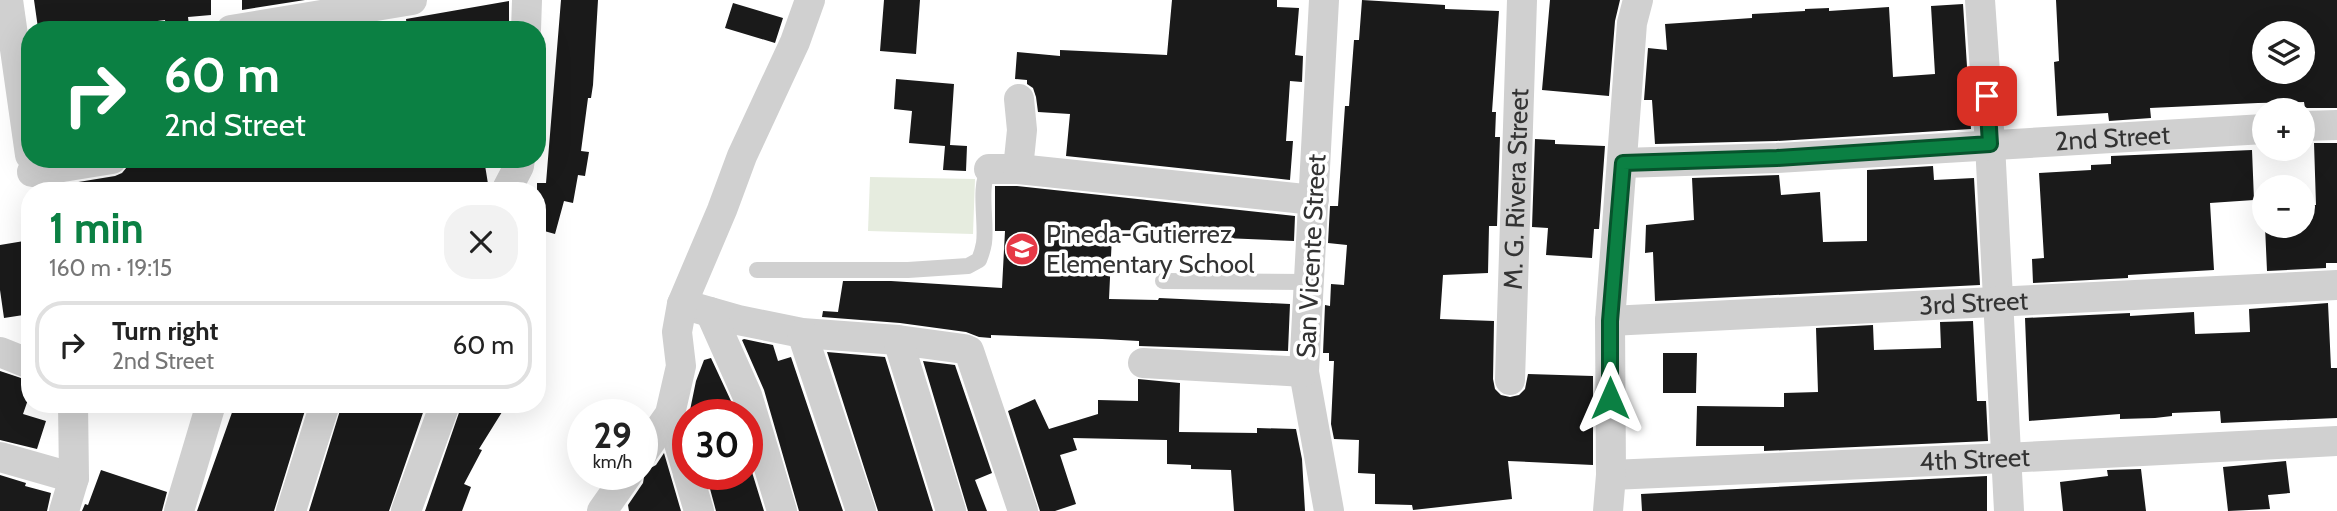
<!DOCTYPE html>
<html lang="en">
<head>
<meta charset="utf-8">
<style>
  body { margin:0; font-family:Cabin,sans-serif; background:#f2f2f2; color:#222; height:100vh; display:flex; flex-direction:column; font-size:26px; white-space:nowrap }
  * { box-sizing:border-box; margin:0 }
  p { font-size:23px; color:#767676 }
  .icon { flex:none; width:38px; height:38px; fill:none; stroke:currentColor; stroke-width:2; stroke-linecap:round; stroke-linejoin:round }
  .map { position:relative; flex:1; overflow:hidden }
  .details { position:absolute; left:21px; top:182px; width:525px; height:231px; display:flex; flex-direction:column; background:#fff; border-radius:28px; box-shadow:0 7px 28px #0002 }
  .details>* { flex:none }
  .banner { position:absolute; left:21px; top:21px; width:525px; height:147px; border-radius:28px; box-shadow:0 7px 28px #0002; background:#0b8043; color:#fff; overflow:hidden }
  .fabs { position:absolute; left:2252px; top:21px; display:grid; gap:14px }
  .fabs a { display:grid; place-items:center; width:63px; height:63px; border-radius:50%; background:#fff; box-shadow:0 7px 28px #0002; font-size:35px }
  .speed { position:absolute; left:567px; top:399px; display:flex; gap:14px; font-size:35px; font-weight:700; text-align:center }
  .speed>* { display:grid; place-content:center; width:91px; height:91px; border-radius:50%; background:#fff; box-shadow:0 7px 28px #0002; line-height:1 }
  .speed small { font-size:18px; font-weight:400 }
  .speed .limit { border:10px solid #d22; background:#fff; color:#111 }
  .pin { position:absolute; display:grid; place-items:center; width:60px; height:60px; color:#fff; margin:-30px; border-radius:14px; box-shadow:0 4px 10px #0006 }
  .me { position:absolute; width:77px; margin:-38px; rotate:0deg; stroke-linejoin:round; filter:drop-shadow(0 0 5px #0008) }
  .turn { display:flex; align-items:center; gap:24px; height:147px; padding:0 28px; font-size:32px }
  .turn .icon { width:91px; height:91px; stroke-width:2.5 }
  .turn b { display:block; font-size:49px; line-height:60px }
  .round { display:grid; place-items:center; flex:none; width:74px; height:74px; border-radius:28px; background:#f2f2f2 }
  .overview { display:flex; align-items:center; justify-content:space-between; height:119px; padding:0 28px }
  h1 { font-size:42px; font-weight:800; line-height:52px; color:#0b8043 }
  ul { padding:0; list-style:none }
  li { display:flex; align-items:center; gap:21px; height:88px; margin:0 14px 10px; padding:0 14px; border:4px solid #e0e0e0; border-radius:28px }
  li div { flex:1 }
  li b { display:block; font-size:26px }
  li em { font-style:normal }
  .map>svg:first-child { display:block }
  .green { fill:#e6ecdf }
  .building { fill:#1a1a1a; fill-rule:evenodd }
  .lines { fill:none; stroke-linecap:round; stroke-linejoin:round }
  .lane { stroke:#d0d0d0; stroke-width:16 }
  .street { stroke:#d0d0d0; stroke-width:30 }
  .route-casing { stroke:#07532c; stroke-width:18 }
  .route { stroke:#0b8043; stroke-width:12 }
  .labels { text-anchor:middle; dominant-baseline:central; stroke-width:7; stroke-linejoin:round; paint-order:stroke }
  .street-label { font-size:26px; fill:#333; stroke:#fff }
  .poi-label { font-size:26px; fill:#333; stroke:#fff; text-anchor:start }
</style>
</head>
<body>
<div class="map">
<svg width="2337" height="511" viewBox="0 0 2337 511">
  <rect width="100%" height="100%" fill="#fff"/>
  <!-- green -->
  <path class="green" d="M870,177L975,179L973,234L868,231Z"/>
  <!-- building -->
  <path class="building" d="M34,0H211V15L188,17L189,26L166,28L165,20L90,30H80L79,22L38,28Z
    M242,0H305L242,10Z
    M561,0H598L593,85L591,98H588L581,151L589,152L585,176L578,175L573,203L564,201L555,234L537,229V183H546Z
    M884,0H920L916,54L880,51Z
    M1172,0H1277V7L1299,8L1295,55L1303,56L1302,82L1290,81L1286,141H1293L1290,180L1066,156L1070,114L1038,112L1036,97L1033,88L1027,84V80L1015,79L1017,52L1060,56V50L1167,55Z
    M1362,0L1445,5V9L1499,11L1492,112H1496L1495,137H1500L1497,226H1489L1488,273L1443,275L1440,319L1494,321L1493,379L1495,389L1501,395L1510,397L1519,395L1525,389L1528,374L1593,376V465L1508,461L1512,499L1413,510L1412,505L1375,504V474L1358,473L1359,440L1334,439L1331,424L1334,361H1329V353H1323L1325,305L1330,306L1331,284L1344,285L1347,245L1328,243L1330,206H1338L1345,106H1349L1354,40H1359Z
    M1550,0H1620L1615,21L1609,96L1542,90Z
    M2056,0H2337V108H2305L2304,102L2258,103L2150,108L2151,118L2109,121L2108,113L2057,116L2054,62L2059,61ZM2264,33H2303V72H2264Z
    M509,1V30H407L406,19Z
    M733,3L783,18L775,43L725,28Z
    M1963,4L1971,129L1776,141L1655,144L1652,100H1644L1648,48L1667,50L1665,24L1752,18V14L1805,11V9L1829,8V11L1889,7L1893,77L1935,74L1931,6Z
    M382,23L383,30H340Z
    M896,79L954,84L950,145L967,146L966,171L943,170L945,146L909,143L912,111L894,109Z
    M1535,139L1555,140V144L1605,146L1599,229H1594L1592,258L1546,255L1548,228L1532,227Z
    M2314,143H2337V263H2326V268L2267,271L2265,226H2303V205H2316Z
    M2252,150L2254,200L2210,203L2214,270L2128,275V278L2033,283L2032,259L2044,258L2039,173L2091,170V165L2111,164V156Z
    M182,159H435L441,163L484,159L489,190L55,191L54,186L115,176L122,173L127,167Z
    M1933,166L1934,180L1974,178L1980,285L1655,301L1653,252L1645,253L1646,225L1694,220L1692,178L1779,175L1781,195L1820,192L1823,242L1867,241V170Z
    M995,186H1017L1295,216L1294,241L1200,237V240L1112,235L1109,299L1158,300L1159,298L1290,304L1288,351L1139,346V341L1102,339L991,335V338L979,337L966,332L900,323L822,317L823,311L838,312L843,281H891L1002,288L1005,231H995Z
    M24,241L30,278V314L4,318L0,290V245Z
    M2328,303L2331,368H2337V418L2221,423L2220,411L2172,413V416L2155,418L2120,419V414L2029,421L2025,318L2130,313V316L2194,312L2195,334L2250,332L2249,309Z
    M1973,321L1977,401H1986L1988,441L1764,451V446H1696L1697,406L1784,407V393L1818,392L1816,328L1873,325L1874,350L1941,348L1940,322Z
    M744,339L773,345L778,361L791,357L843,511H799L764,390L742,340Z
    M827,352L885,357L933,511H878Z
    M1663,353H1697L1696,393H1663Z
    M711,358L731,401L735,415H689L696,381L704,360Z
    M923,361L955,365L992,473L975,480L987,511H968Z
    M0,371L30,381V394L23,414L46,421L37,449L0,440Z
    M1138,379L1180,383L1179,432L1257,433V428L1296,429L1302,459L1305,511H1234L1231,470L1191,469V465L1167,464V440L1073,438L1077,450L1060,455L1076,504L1055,511H1040L1008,411L1035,399L1049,429L1098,414V400L1138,401Z
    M235,404H307L274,511H197Z
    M342,404H426L389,511H309Z
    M462,404H507L479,449L482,450L464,484L471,487L462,511H425Z
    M664,453L681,511H629L628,505L643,483L645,471L656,465Z
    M747,456L764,511H716L706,474H747Z
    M2286,461L2290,493L2268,495L2270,509L2228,511L2223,467Z
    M2141,469L2146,511H2063L2060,482L2108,476L2107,470Z
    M101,470L167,492L162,511H82L85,504L88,505Z
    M0,475L26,483L25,486L51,493L47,511H0Z
    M1987,476V511H1642L1641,494Z"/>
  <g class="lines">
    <!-- lane -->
    <path class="lane" d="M757,270H908L968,266L979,260C981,255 983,249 984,243C987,223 978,186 989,169
      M1163,281L1309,282"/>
    <!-- street -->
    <g class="street">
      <path d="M8,0L30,155"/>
      <path d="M1324,0L1304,372L1329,511"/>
      <path d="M1980,0L1990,144L2009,511"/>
      <path d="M231,30L412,0"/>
      <path d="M526,30L527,0"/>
      <path d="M2303,126L2337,125"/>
      <path id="s1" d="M1623,163L1777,158L2264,129"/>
      <path d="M989,169H1018L1314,200"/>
      <path d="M1018,169L1022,130L1019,99"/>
      <path d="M32,172L112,159"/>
      <path d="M506,191L519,166L520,159"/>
      <path d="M682,304L738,320L802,333L898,340L964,349L969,351L1023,511"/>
      <path d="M710,312L747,395L782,511"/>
      <path id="s2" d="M1610,321L2337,285"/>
      <path d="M802,333L861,511"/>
      <path d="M898,340L951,511"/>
      <path d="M0,352L30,364"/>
      <path d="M1143,363L1304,372"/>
      <path id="s3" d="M1510,380L1522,0"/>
      <path d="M670,414L688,473"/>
      <path d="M642,454L670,414L681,366L677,332L682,304L722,210L742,156L795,42L810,0"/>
      <path d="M0,457L74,478"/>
      <path d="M688,474L699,511"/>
      <path id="s4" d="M1611,475L2005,458L2337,441"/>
      <path d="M64,511L74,478L73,404"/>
      <path d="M179,511L211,404"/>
      <path d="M291,511L325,404"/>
      <path d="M406,511L445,404"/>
      <path d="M602,511L628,474"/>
      <path d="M1608,511L1611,475L1610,321L1632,23L1638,0"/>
    </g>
  </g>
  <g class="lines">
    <defs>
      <path id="route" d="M1610,398V321L1623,163L1777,158L1990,144L1987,96"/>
    </defs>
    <!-- route casing -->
    <use href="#route" class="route-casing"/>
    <!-- route -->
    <use href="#route" class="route"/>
  </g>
  <!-- icons -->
  <defs>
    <symbol id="school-disc" viewBox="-11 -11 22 22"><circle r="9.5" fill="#e63946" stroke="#fff"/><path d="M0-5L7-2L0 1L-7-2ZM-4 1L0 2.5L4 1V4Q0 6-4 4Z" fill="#fff"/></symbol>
  </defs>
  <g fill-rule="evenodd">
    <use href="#school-disc" x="1003" y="230" width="38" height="38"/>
  </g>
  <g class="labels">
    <!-- street labels -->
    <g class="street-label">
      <text stroke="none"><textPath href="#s1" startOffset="490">2nd Street</textPath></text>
      <text stroke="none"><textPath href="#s3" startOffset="191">M. G. Rivera Street</textPath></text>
      <text transform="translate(1311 256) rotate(-87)">San Vicente Street</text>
      <text stroke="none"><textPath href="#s2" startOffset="364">3rd Street</textPath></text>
      <text stroke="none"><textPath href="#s4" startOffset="364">4th Street</textPath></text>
    </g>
    <!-- poi labels -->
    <g class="poi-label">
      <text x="1046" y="234">Pineda-Gutierrez<tspan x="1046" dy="30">Elementary School</tspan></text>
    </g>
  </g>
</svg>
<div class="fabs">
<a><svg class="icon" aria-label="layers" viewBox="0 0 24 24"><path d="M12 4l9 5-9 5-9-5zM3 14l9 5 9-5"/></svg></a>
<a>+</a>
<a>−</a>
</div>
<div class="speed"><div>29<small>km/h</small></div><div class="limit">30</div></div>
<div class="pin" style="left:1987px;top:96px;background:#d93025"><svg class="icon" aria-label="arrive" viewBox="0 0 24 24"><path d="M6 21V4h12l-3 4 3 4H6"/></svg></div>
<svg class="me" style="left:1610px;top:398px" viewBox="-20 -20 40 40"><path d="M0-17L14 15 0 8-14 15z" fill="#0b8043" stroke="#fff" stroke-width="4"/></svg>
<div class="banner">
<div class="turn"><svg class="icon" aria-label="right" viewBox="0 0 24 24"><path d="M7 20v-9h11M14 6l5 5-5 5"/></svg><div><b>60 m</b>2nd Street</div></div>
</div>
<section class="details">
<div class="overview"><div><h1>1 min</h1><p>160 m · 19:15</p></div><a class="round"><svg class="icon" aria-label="close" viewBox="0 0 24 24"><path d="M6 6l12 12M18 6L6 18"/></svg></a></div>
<ul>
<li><svg class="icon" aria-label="right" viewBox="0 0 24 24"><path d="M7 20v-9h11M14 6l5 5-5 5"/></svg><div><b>Turn right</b><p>2nd Street</p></div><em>60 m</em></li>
</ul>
</section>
</div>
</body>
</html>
